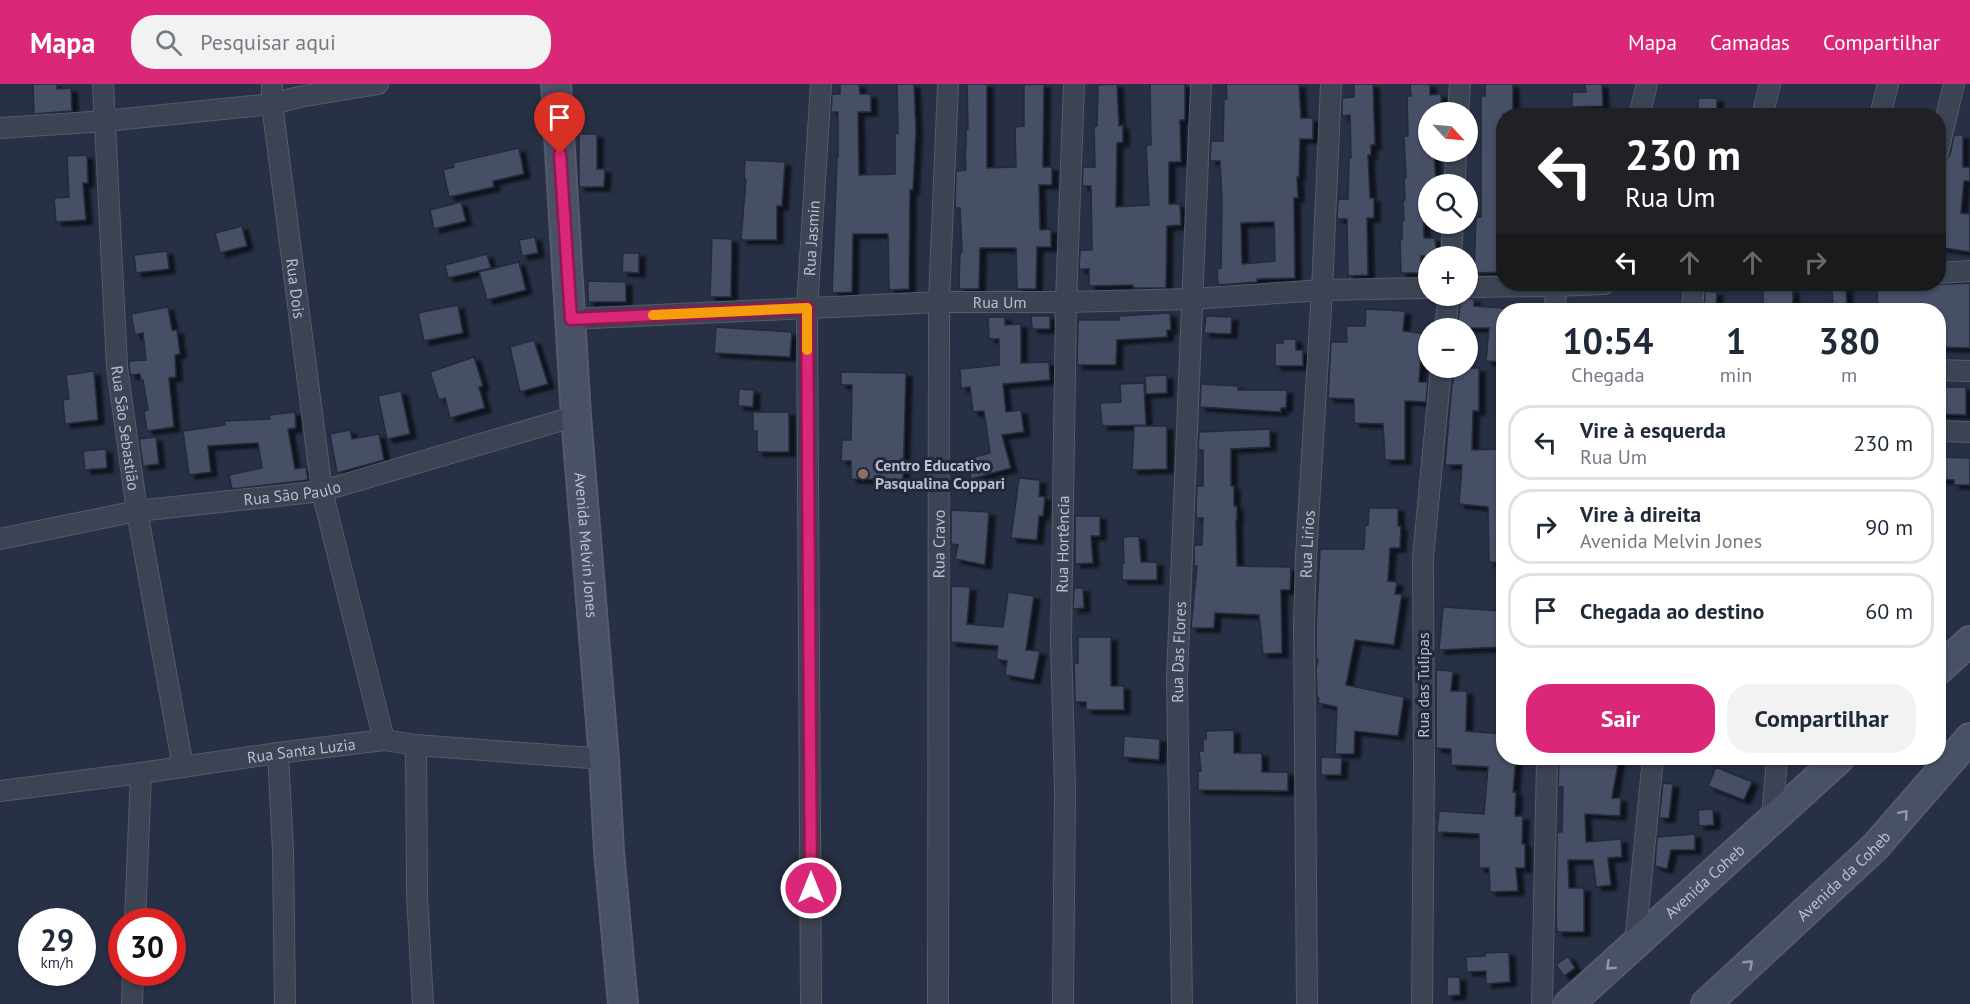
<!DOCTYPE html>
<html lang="pt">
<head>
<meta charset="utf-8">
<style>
  body { margin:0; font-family:"PT Sans",sans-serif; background:#f2f2f3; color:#1f2937; height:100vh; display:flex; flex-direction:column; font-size:22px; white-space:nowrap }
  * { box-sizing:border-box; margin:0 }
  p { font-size:20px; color:#747a83 }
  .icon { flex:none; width:33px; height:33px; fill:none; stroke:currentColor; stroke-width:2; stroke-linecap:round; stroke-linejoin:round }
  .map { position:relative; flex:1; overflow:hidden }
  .sheet { position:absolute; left:1496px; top:219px; width:450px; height:462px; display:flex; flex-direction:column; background:#fff; border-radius:24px; box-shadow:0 2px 4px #0004 }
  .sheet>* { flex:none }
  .banner { position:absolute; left:1496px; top:24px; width:450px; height:183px; border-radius:24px; box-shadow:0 2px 4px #0004; background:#202124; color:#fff; overflow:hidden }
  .needle { width:39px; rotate:116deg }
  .buttons { position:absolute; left:1418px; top:18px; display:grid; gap:12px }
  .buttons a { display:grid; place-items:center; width:60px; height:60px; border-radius:50%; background:#fff; box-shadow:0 2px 4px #0004; font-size:30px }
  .speed { position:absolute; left:18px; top:824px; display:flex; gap:12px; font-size:30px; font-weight:700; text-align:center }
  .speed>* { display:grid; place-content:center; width:78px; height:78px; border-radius:50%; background:#fff; box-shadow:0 2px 4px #0004; line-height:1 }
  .speed small { font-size:15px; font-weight:400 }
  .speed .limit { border:9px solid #d22; background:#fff; color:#111 }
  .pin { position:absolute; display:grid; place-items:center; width:51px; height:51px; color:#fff; margin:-62px -26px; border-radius:50% 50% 50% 0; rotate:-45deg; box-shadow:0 0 6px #0007 }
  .pin .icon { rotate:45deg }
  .me { position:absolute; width:66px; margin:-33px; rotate:0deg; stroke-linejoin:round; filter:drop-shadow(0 0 4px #0008) }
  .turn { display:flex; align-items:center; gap:21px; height:126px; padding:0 30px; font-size:27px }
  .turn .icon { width:78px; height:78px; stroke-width:2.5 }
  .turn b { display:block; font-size:42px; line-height:51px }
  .lanes { display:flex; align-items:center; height:57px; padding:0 30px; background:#0003; justify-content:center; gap:30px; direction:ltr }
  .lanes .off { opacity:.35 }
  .eta { display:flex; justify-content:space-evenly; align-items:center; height:102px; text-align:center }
  .eta b { font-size:36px; font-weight:800; line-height:42px }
  .action { display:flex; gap:12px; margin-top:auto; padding:12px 30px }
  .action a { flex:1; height:69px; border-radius:24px; background:#db2777; color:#fff; font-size:24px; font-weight:800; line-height:69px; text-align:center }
  .action a+a { background:#f2f2f3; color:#1f2937 }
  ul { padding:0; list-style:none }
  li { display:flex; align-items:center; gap:18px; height:75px; margin:0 12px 9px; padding:0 18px; border:3px solid #e0e1e3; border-radius:24px }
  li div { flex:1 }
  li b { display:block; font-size:22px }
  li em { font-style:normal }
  header { display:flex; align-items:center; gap:36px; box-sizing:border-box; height:84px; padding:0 30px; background:#db2777; color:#fff }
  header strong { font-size:28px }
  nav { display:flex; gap:33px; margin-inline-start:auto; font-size:21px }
  .search { width:420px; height:54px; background:#f2f2f3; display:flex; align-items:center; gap:15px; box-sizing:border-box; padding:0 21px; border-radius:24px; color:#747a83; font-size:22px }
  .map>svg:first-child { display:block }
  .building { fill:#465066; stroke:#222a3b; stroke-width:1.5; fill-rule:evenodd; filter:url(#shadow) }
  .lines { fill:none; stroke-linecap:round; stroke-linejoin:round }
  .minor-casing { stroke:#545b6b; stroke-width:22 }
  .secondary-casing { stroke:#545b6b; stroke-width:32 }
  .minor { stroke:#3c4353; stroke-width:20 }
  .secondary { stroke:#495166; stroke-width:28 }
  .oneway { stroke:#9298a9 }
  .route-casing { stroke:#8e194d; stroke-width:15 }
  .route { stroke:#db2777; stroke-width:10 }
  .slow { stroke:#f59e0b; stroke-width:10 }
  .education-dot { fill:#8d6e63; stroke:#202839; stroke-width:2 }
  .labels { text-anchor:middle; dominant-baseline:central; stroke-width:6; stroke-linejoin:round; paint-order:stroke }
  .street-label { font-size:16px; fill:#b9bfcd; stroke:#202839 }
  .poi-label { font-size:16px; font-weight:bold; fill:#b9bfcd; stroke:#202839; text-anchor:start }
</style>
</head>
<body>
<header>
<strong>Mapa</strong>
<div class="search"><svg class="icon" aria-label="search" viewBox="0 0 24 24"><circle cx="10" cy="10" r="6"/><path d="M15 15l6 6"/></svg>Pesquisar aqui</div>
<nav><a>Mapa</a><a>Camadas</a><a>Compartilhar</a></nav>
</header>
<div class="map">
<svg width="1970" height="920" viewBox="0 0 1970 920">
  <defs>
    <filter id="shadow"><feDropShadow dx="6" dy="4" stdDeviation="1.5" flood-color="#0009"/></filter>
  </defs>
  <rect width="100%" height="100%" fill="#273044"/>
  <!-- building -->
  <path class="building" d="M33,0H57V5L71,4L72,27L34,30Z
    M840,0H859L860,10H871V28H858L859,91L895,90V50L898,49L897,0H914L916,46L913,106H910L909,205L889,206L888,150H853L852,208L832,209L837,73H838V28H831L832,10H840Z
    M967,0H987V84L1016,83L1015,43L1024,42V1L1044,0L1043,83H1052V101H1039L1040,146L1051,145V163H1037L1036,205H1017L1016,164H980L979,205H959L960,168H962L960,124H955L956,87L966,86L965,66H966V45H968Z
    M1117,0L1119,42L1123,41V58L1117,59L1116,123L1149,121L1146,61H1151L1150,0H1185V36H1180L1181,78H1169V120H1180L1181,141L1167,142L1166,204H1133V201L1089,202V185H1079L1080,166H1092L1091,102H1082L1083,83H1095L1094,42H1097L1098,1Z
    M1226,0H1299L1301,34H1313V55H1300L1299,93H1297L1298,114H1294L1295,194L1257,195V198L1218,201L1217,185L1221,184L1222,115L1220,77H1210L1211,57H1223L1224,15H1227ZM1274,138L1275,177L1242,180L1241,139Z
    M1354,0H1373L1375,61H1371V71H1368L1370,114H1374V134H1367L1368,191L1348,192L1347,135H1337L1338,115H1348L1349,75L1351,74L1350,31L1342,32V14L1354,13Z
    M1410,0H1430V11L1441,10L1442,28H1428V68H1434L1436,100H1428V110H1423L1424,154H1435L1437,172H1421V189H1401L1400,156L1402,155V136H1404L1403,116H1405L1404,94H1406L1404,52H1408L1407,12H1411Z
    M1485,0H1513V30H1503V188L1474,189L1476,133H1481V12H1485Z
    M1585,0H1602L1603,22L1572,23V8H1586Z
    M1698,14H1717V29H1698Z
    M579,50H597V85H605L604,103H579Z
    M1954,51H1963V83H1970V97H1964L1961,129L1970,130V168L1938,163L1939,88H1945V77L1950,71Z
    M519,64L524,90L493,97L494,103L449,113L443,86L454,83L453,79Z
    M87,71L88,99H83L86,136L56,138L54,114L69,113L67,72Z
    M745,76L785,78L782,122H777V156H741L746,95H744Z
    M461,118L466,137L434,145L430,126Z
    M242,142L247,162L220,169L215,149Z
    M535,153L538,169L522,172L519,156Z
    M712,154L732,155L731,213H710Z
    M167,167L169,185L136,189L134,171Z
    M623,169H639V189L622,188Z
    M487,170L491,184L448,194L445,181Z
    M519,178L526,206L487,216L479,188Z
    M588,197L626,198V218H588Z
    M1970,199V264L1939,263L1940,226H1878L1877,205H1923L1922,201Z
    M1846,204L1847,226H1833L1832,205Z
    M1763,206H1793V226H1763Z
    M1705,207L1717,208L1716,226H1704Z
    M1461,213L1474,215V222L1503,224V278L1486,277L1489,244H1457Z
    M458,221L463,249L424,257L418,229Z
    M168,223L172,246H177L180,270L175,271L176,293L169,294L174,343L147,347L144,327L148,326L143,296H141L140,290L130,291L129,282V277L146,276L143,249L135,251L131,230Z
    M1366,225L1405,227L1403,247L1428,250L1426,270H1421L1419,298H1428L1426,318L1405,317V376H1385L1383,340L1354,339V315L1328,314L1331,258H1347L1346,242H1365Z
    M1170,229L1171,246H1167V253L1117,256L1116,281H1077L1078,236H1119V232Z
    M1031,232H1050V245H1032Z
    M1206,232L1232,233L1231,250L1204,249Z
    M988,233H1005V241L1021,240V279L1049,278L1050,296L1003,300L1006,328L1021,326L1024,348L1002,351L1011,384L971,395L966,375L990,369L984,327L973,328L970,303L961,304L960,285L999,281V255H989Z
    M716,243L792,248L790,273L714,269Z
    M1283,255H1296V266H1303V282H1275V259H1283Z
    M534,256L548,300L520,308L510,263Z
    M474,273L483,302L479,303L485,324L450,334L445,314L439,316L430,288Z
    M1453,284H1479V327H1473L1472,366L1503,365V479L1489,478L1488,423L1459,420L1462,381H1445L1452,299H1453Z
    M94,287L98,336L65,340L63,316L69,315L66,291Z
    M841,288L906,289L903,396L851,395V377H841L842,356H851L852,301H841Z
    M1167,291V309L1146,310L1145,292Z
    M1144,299L1146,341L1102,342L1100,319L1121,318L1120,300Z
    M1201,300L1238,302V306H1287L1286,324H1281V328L1200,323Z
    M1938,303H1966V331L1938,330Z
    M739,305L754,306L753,323L738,322Z
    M401,307L410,350L387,355L378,312Z
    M295,328L296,344L288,345L295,385L306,383L308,396L232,405L229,391L262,384L258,359L208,362L211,388L189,391L183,347L225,341L224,337L270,335L269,331Z
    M753,328H789V368H757V347H753Z
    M1134,342H1167V385L1132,386Z
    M1270,345V363L1231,365V402H1234V422H1237V436H1236L1237,482L1291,483L1290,506H1281L1282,569L1263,570L1259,531L1215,529L1214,544H1191L1197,482H1194V461H1202L1203,434H1196V421L1197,402H1203V366H1198L1199,348Z
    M350,346L352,355L379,350L384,376L337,389L330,350Z
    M156,353L159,380L143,382L139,355Z
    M106,365L107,384L85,386L83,367Z
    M1938,373L1970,374V401H1954V396L1938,395Z
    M1019,394L1040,396L1039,412L1045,413L1043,432H1039L1037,456L1011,454Z
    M1369,424H1398V442H1401L1400,464H1390L1388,497L1397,498L1395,510H1402L1394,561L1355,556L1346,601L1404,613L1398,652L1355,647L1354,670H1335L1337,623L1318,619L1319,614L1317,613L1316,585L1318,575H1316V542L1320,465H1364L1365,441H1368Z
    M951,426L989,428L985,481L955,475L958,461L951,460Z
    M1075,432H1100V452H1091L1093,479L1075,480Z
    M1139,452L1141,478H1157V496H1122V479H1124L1123,453Z
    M951,502L970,503L967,540L1003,543L1008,508L1034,512L1026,566L1040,567L1034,596L1005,591L1007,577L996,575L998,562L951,558Z
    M1074,504H1083L1084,524L1073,525Z
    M1443,523L1503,527V563L1439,566Z
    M1078,553H1111V602H1124V626H1086V618H1075L1074,579H1078Z
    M1436,586L1453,587L1451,607H1467L1466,647L1503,650V674H1516L1513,708H1516L1515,732H1523L1522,760H1525V784H1516L1518,807L1490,808L1489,784H1479V750L1437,748L1439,727L1484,730L1488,683L1451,681V665L1436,664Z
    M1234,646V669H1262V688H1288V707L1198,706V687H1201L1199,667H1203V655H1206V647Z
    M1124,652L1160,655L1159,676L1123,673Z
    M1321,673L1342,674L1341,691H1321Z
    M1559,674H1619L1612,714H1621L1620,732L1585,730L1586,758L1621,755L1622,773L1608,774L1611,801L1596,803L1593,776H1568L1569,804H1584V848H1557L1556,835L1557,748H1562L1563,703H1558Z
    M1716,683L1752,698L1744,716L1708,702Z
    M1663,699L1673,700L1669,734H1659Z
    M1713,725L1714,741L1699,742L1698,726Z
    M1695,750V766H1671L1667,785L1655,782L1657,753Z
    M1509,868L1510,898L1486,900V887L1467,888L1466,873L1485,872V869Z
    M1568,872L1575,884L1564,892L1556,881Z
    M1447,893H1460V911L1447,912Z"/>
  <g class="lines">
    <defs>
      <g id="minor">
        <path id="s1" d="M103,0L117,283L137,427L183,683"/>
        <path id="s2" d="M272,0V20L322,407L384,656"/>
        <path d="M1458,28L1460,0"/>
        <path d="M1639,32L1647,0"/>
        <path d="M1762,32L1770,0"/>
        <path d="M1880,32L1888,0"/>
        <path d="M0,44L105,37L272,20L299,13L378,0"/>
        <path d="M1938,68L1954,0"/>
        <path d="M1455,100L1456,68"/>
        <path d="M1451,172L1453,140"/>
        <path d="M1938,189L1970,187"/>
        <path d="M1467,203L1556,202L1604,200"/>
        <path d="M1555,226L1556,202"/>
        <path d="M1692,226L1694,200"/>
        <path id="s3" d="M571,235L939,218H1066L1191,215L1322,206L1428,204"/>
        <path d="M1445,244L1449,212"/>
        <path d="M1938,286L1970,287"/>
        <path d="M1938,347L1970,348"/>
        <path id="s4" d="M0,455L137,427L322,407L576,332"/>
        <path d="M416,661L417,811L423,920"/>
        <path d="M278,669L283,767L285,920"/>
        <path id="s5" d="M0,707L141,689L278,669L384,656L416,661L604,675"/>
        <path d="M1772,735L1777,674"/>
        <path d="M135,837L141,689"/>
        <path d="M1635,859L1653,674"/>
        <path d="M132,920L133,888"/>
        <path id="s6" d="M811,920L807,224L821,0"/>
        <path id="s7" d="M938,920L939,218L948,0"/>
        <path id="s8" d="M1063,920L1065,706L1061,557L1066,218L1074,0"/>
        <path id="s9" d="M1182,920L1177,594L1201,0"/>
        <path id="s10" d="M1307,920L1304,542L1306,473L1322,206L1331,0"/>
        <path d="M1422,920L1424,685L1423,474L1441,284"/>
        <path d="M1542,920L1547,674"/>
      </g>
      <g id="secondary">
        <path id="s11" d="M556,0L576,332L604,675L609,767L623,920"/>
        <path d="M1938,586L1970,557"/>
        <path id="s12" d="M1569,920L1840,674"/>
        <path id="s13" d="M1706,920L1875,763L1970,654"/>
      </g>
    </defs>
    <!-- minor casing -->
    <use href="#minor" class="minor-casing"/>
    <!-- secondary casing -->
    <use href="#secondary" class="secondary-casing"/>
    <!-- minor -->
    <use href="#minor" class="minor"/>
    <!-- secondary -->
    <use href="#secondary" class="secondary"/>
  </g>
  <!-- one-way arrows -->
  <defs><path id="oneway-chevron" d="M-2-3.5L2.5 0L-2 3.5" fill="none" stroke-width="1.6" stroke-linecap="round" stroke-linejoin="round" transform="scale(1.5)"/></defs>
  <g class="oneway">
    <use href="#oneway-chevron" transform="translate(1904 730) rotate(-49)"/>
    <use href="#oneway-chevron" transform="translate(1749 880) rotate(-43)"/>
    <use href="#oneway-chevron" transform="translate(1610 882) rotate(137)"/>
  </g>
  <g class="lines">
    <defs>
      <path id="route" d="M560,70L571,235L807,224L811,804"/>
    </defs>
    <!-- route casing -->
    <use href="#route" class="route-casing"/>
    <!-- route -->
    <use href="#route" class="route"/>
    <!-- slow -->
    <path class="slow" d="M653,231L807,224V266"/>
  </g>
  <!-- markers -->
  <circle class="education-dot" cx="863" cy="390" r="6"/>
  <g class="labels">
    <!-- street labels -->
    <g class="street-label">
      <text stroke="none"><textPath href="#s6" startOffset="766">Rua Jasmin</textPath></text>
      <text stroke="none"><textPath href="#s2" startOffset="206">Rua Dois</textPath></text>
      <text stroke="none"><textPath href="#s3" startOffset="429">Rua Um</textPath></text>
      <text stroke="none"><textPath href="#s1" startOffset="345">Rua São Sebastião</textPath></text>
      <text stroke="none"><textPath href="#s4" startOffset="296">Rua São Paulo</textPath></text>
      <text stroke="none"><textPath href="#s11" startOffset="462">Avenida Melvin Jones</textPath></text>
      <text stroke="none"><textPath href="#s7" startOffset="460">Rua Cravo</textPath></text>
      <text stroke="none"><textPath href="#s8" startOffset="460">Rua Hortência</textPath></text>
      <text stroke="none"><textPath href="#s10" startOffset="460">Rua Lirios</textPath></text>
      <text stroke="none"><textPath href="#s9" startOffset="352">Rua Das Flores</textPath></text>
      <text transform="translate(1423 601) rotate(-90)">Rua das Tulipas</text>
      <text stroke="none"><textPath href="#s5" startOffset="304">Rua Santa Luzia</textPath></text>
      <text stroke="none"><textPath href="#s13" startOffset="188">Avenida da Coheb</textPath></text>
      <text stroke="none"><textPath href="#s12" startOffset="183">Avenida Coheb</textPath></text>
    </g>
    <!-- poi labels -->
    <g class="poi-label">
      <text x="875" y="381">Centro Educativo<tspan x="875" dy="18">Pasqualina Coppari</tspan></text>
    </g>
  </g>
</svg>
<div class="buttons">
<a><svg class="needle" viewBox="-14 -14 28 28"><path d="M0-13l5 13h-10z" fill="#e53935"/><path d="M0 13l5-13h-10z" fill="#747a83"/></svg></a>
<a><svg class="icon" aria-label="search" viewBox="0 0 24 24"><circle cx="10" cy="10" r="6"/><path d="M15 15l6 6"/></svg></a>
<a>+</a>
<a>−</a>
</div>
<div class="speed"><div>29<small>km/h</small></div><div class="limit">30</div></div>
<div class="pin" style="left:560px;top:70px;background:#d93025"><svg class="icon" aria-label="arrive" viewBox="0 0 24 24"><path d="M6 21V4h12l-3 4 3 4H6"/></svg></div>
<svg class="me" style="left:811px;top:804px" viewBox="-20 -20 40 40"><circle r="17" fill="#db2777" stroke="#fff" stroke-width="3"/><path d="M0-11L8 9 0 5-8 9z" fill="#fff"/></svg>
<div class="banner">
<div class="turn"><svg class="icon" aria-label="left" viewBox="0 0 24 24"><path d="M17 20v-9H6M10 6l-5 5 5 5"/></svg><div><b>230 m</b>Rua Um</div></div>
<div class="lanes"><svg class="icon" aria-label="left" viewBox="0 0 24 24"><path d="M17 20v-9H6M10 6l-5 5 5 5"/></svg><svg class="icon off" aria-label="ahead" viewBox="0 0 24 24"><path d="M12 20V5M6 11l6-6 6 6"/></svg><svg class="icon off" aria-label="ahead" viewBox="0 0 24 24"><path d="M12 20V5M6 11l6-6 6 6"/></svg><svg class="icon off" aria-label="right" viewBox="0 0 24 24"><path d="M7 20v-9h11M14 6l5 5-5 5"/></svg></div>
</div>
<section class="sheet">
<div class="eta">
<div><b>10:54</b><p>Chegada</p></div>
<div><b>1</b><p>min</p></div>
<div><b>380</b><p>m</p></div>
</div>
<ul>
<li><svg class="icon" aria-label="left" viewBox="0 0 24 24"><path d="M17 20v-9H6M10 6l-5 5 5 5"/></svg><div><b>Vire à esquerda</b><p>Rua Um</p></div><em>230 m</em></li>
<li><svg class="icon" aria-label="right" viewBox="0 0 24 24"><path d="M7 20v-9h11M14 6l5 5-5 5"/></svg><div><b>Vire à direita</b><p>Avenida Melvin Jones</p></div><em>90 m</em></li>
<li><svg class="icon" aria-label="arrive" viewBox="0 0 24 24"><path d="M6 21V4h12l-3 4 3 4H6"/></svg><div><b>Chegada ao destino</b></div><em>60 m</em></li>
</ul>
<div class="action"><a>Sair</a><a>Compartilhar</a></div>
</section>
</div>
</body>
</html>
